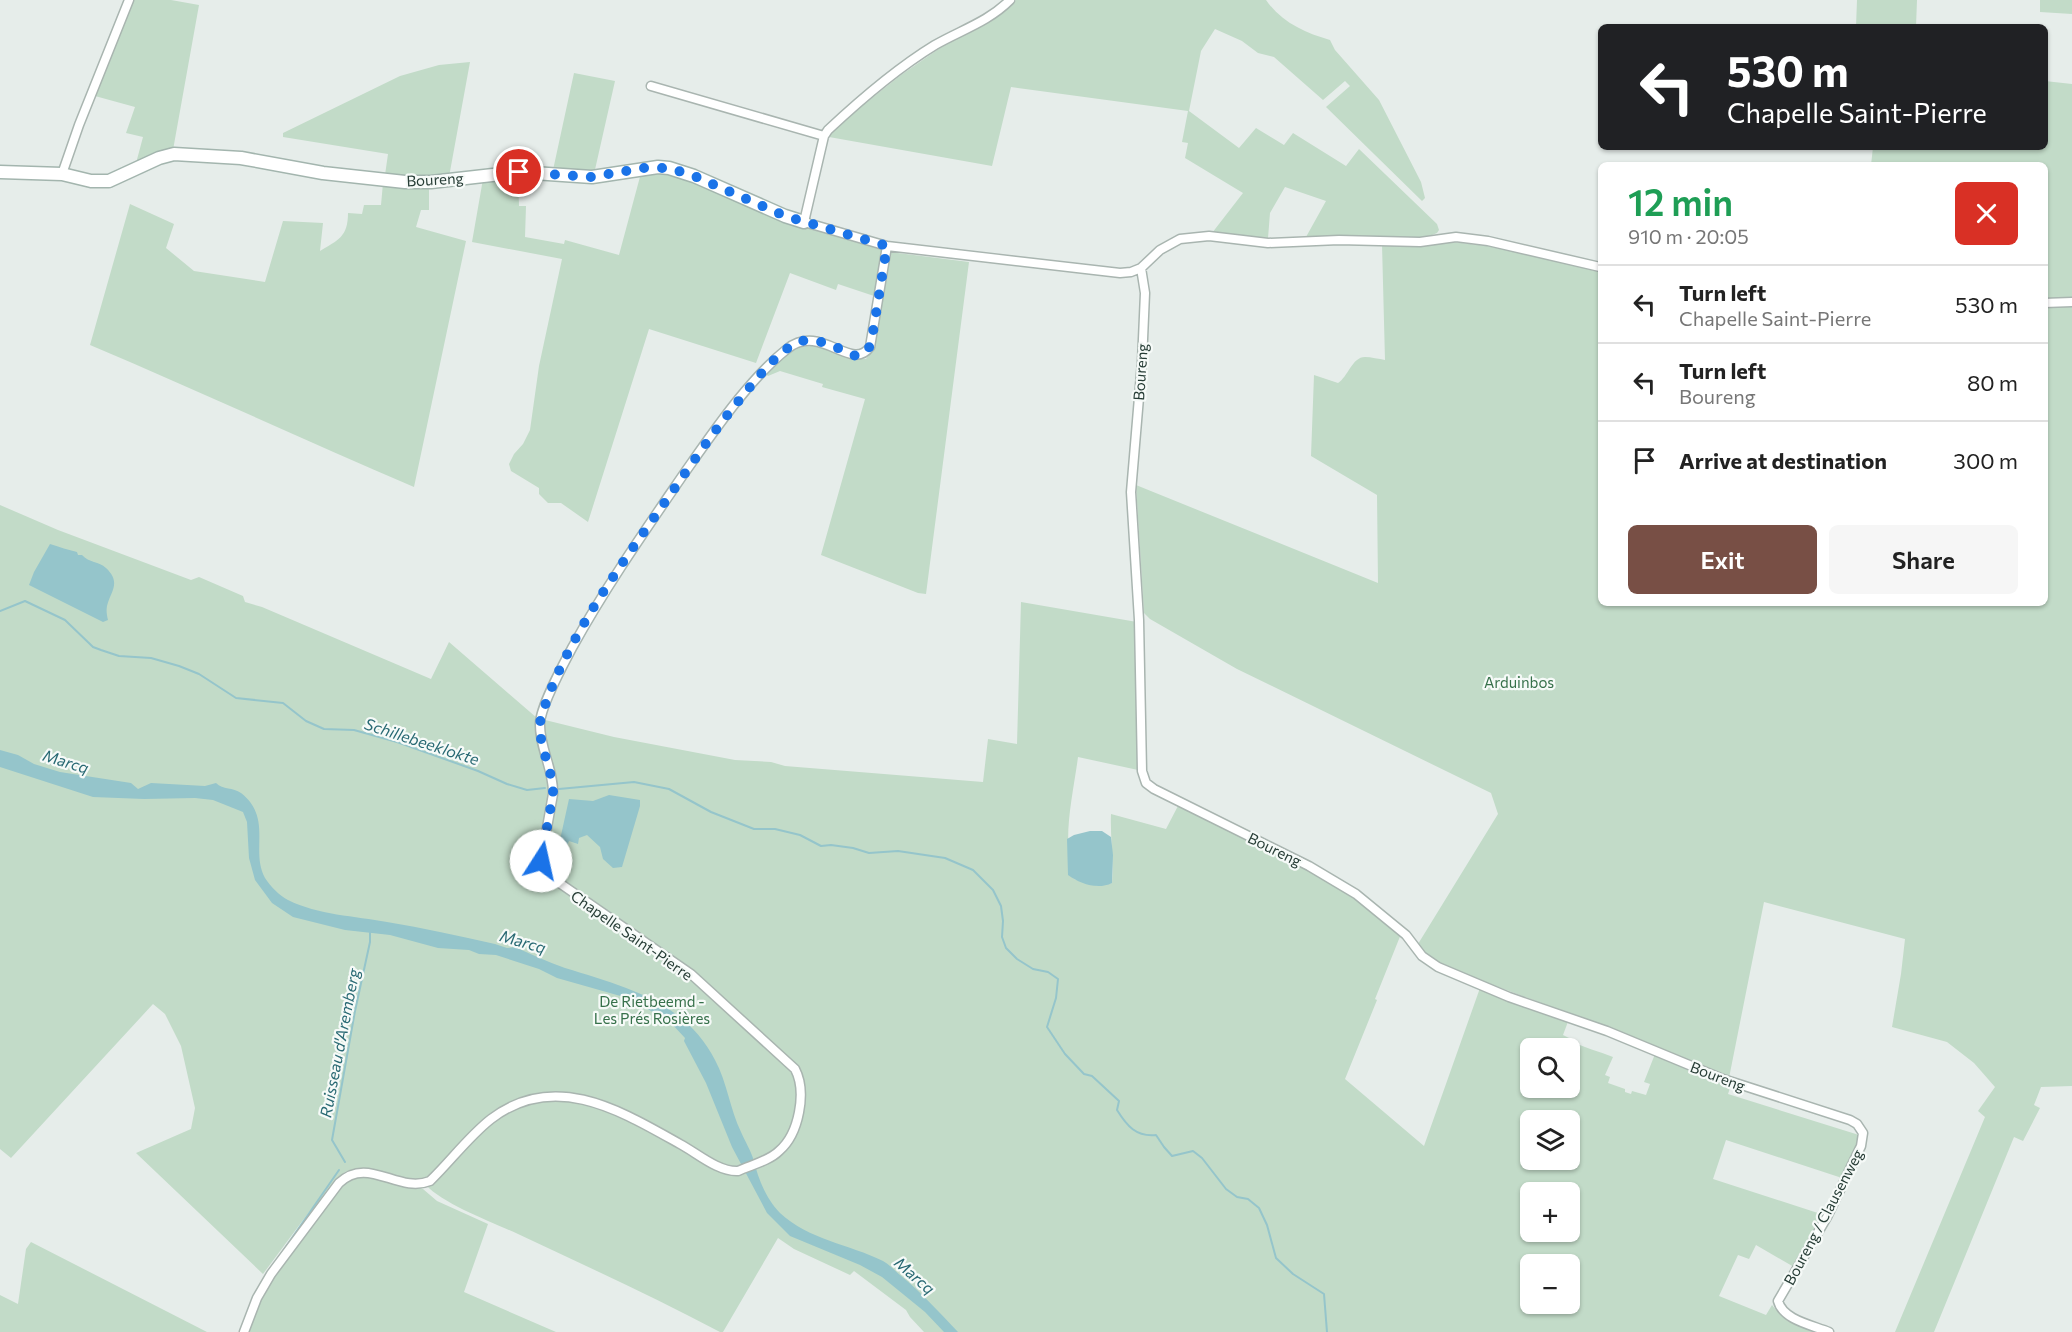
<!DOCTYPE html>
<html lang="en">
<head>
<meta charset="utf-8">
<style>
  body { margin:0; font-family:Commissioner,sans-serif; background:#f6f6f6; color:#222; height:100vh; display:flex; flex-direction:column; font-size:22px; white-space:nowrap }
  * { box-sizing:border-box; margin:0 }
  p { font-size:20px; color:#767676 }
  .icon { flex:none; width:33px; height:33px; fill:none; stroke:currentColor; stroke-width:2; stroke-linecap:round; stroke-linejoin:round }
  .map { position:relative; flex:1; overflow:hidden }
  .panel { position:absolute; left:1598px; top:162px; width:450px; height:444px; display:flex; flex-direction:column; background:#fff; border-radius:9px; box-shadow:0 2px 4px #0004 }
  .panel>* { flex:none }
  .top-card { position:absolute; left:1598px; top:24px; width:450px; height:126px; border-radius:9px; box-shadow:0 2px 4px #0004; background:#202124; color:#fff; overflow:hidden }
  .buttons { position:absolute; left:1520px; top:1038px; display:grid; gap:12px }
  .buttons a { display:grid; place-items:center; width:60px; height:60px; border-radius:9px; background:#fff; box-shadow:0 2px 4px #0004; font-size:30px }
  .pin { position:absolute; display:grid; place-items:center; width:51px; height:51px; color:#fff; margin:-26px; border:3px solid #fff; border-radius:50%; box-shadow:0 2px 6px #0007 }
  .me { position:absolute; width:66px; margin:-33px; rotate:10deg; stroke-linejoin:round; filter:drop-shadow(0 0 4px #0008) }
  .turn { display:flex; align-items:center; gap:21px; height:126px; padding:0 30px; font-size:27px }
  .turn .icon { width:78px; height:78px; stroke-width:2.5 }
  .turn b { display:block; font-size:42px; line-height:51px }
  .round { display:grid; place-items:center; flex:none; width:63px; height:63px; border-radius:9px; background:#f6f6f6 }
  .headline { display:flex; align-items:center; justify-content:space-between; height:102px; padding:0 30px }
  h1 { font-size:36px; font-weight:600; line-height:45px; color:#1e9e55 }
  .cta { display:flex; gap:12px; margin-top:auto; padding:12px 30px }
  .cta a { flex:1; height:69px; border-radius:9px; background:#784f45; color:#fff; font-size:24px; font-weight:600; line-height:69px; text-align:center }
  .cta a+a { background:#f6f6f6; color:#222 }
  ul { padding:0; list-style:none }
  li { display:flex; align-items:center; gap:18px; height:78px; padding:0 30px; border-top:2px solid #e0e0e0 }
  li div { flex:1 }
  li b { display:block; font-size:22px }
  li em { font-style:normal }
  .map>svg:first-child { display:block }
  .green { fill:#c2dbc8; fill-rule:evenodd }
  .water { fill:#95c5cb }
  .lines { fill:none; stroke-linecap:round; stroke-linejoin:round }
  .stream { stroke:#95c5cb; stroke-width:2 }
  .street-casing { stroke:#a9b5b0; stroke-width:11 }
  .secondary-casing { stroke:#a3b5ae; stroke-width:15 }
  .street { stroke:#fff; stroke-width:8 }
  .secondary { stroke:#fff; stroke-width:12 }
  .route { stroke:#1a73e8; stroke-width:10; stroke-dasharray:0 18 }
  .labels { text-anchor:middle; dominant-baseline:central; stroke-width:4.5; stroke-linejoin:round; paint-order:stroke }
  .street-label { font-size:15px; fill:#273d36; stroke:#f6faf8 }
  .park-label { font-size:15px; fill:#36704a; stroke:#f6faf8 }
  .water-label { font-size:16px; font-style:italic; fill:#286973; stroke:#f6faf8 }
</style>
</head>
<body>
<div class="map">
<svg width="2072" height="1332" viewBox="0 0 2072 1332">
  <rect width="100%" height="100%" fill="#e6edea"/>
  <!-- green -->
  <path class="green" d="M132,0H171L199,5L173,150L135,167L143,137L126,133L135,107L95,96Z
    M1016,0H1266C1281,22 1305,33 1330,40L1335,50L1379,100L1421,182L1425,198L1422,201L1326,107L1350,86L1345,81L1323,100L1274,57L1258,53L1242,41L1215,29L1201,51L1189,111L1239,148L1256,128L1284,145L1293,133L1346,166L1359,149L1437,224L1439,230L1437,233L1427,237H1306L1326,201L1285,187L1270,213L1268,238L1212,233L1243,193L1185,158L1188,143L1182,142L1188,111L1011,87L992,166L829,137L839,124L901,75L943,46L993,20Z
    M1857,0H1917L1916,27H1856Z
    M2040,0H2072V14L2040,12Z
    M470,62L449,177L429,179L385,175L388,154L283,137V133L400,76L439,65Z
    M574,73L615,81L594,174L553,170Z
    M2045,81L2072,84V1086L2041,1087L2034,1105L2040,1108L2023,1141L2014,1137L1934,1332H1895L1985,1117L1978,1111L1995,1087L1974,1063L1947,1042L1892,1027L1901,974L1905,939L1764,902L1729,1078L1625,1034L1447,968L1425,953L1418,944L1498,814L1491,793L1237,669L1150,619L1144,613L1136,485L1378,583L1377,495L1311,456L1314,375L1338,383C1348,377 1352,357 1365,357C1371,357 1379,359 1385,360L1382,244L1421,246L1453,242L1488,246L1600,272V603H2044V165H1871L1873,147H2044Z
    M648,172L681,175L766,213L807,228L890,252L969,262L926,594L918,593L821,555L865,399L822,387L823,384L780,371L768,376L766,374C789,352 801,338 834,351C845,355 854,359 866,359L874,347L884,287L877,297L838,284L836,290L790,273L756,363L649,329L588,522L561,503H548L539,494V488L511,471L509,464L514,454L523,444L530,430L539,366L562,259L472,242L483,179L518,174L519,206H526L525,237L564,244L565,240L619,255L641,173Z
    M383,183L429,186V210H421L416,227L466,241L414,487C306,441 199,391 90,345L130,204L174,224L166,248L194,271L265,282L283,221L323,223L320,251C338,240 348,237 348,213L362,214L364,205H381Z
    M0,505L58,530L191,580L199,577L243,596L245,602L262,607L431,679L449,642L537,718L614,737L735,760L771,762L785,766L983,782L988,739L1017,744L1021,602L1137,622L1138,770L1078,757C1073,796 1061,840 1074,879L1098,886L1112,883C1114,860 1110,837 1111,814L1166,829L1179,804L1273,852L1351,894L1401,934L1375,999L1377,1000L1345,1079L1424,1146L1480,988L1569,1019L1563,1035L1571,1039V1041C1584,1048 1599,1051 1613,1057L1605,1075L1610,1077L1608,1083L1625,1089V1092L1631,1094L1632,1091L1646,1095L1650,1084L1644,1082L1655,1054L1731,1085L1728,1094L1859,1135L1856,1148L1842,1178L1726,1140L1713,1179L1824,1215L1794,1267L1756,1245L1749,1259L1738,1255L1719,1296L1766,1315L1772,1305C1784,1321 1802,1325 1820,1332H924L910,1317L906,1310L854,1271L850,1275L794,1249L778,1238L723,1332H720C654,1297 586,1266 518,1234C494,1223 443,1204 426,1185L358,1169L345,1172L316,1210L312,1208L263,1274L136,1153L191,1129L195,1108L181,1046L165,1014L153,1004L11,1158L0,1149ZM1530,1048H1569V1088H1530ZM1530,1120H1569V1160H1530ZM1530,1192H1569V1232H1530ZM1530,1264H1569V1304H1530Z
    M359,1174L416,1186L423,1189L437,1201L488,1224L464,1292L556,1332H248L261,1300L278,1268L338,1188Z
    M31,1242L207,1332H0V1295L18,1304L26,1249Z"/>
  <!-- water -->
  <path class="water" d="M50,544C60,547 68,550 77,552L78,555H82C89,563 99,561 106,568C122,583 110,592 107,606C106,611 107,616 108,620L103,622L29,585L34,572Z
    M0,750L18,755L34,764L60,772L131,783L138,789L151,783L205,786L216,783C223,790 233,787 241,793C273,818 250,851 265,878C270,886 280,896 288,900C318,915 355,916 387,922C423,928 459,936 495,944L507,948L515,947C531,954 548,962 565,968C623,986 685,1001 715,1060C727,1082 730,1109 741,1132C745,1141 751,1151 754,1161C758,1179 767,1200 780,1213C809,1240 849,1244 883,1261C890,1265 894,1270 900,1275C921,1292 939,1312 958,1332H944L925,1312L882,1277L860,1265L790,1236L767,1213L732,1147L706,1083L684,1041L685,1038L671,1023L631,999L557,978L539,969L496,955L479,954L469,950L438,948L390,935L345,930L293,917L272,903L255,880L249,858L247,822L243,812L213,800L195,798L144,799L93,797L0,767Z
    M609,795L640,800V806L622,867L613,868L603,859L600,847L587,835L579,838L578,844L569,841L565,850L558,849L569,799L593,801Z
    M1090,831H1102L1111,837L1113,855L1112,883C1098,890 1080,884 1068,875L1067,839L1074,835Z"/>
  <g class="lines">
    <!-- stream -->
    <path class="stream" d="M0,611L25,601L65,620L93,647L101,650L119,656L151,658L179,666L199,674L236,698L283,703L306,721L324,729L354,730L397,742L478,771L507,784L527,790L545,788
      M559,789L634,782L669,789L711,812L754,829H775L800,835L821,846L831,845L853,848L869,853L898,851L945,858L973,870L993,890L1001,906L1003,921L1002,937L1006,948L1017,959L1033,969L1048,972L1058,979L1056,998L1047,1027L1065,1054L1084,1074L1092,1076L1119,1101L1117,1110C1127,1126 1136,1137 1156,1135L1164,1147L1172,1156L1193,1151L1202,1158L1226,1189L1237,1197L1248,1199L1259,1208L1267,1225L1276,1258L1293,1274L1324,1294L1327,1332
      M345,1162L332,1140L355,1011L370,942V933
      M283,1251L339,1170"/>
    <defs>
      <path id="street" d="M1010,0C988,22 961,30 935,45C899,67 859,101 828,130L824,136L804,222L887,246L1120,273L1131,272L1141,268L1160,250L1180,239L1209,236L1268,243L1339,240L1420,242L1456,237L1488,241L1600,267
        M651,86L824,136
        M62,174L79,125L129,0
        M1141,268L1145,293L1142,362L1131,492L1139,620L1142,771L1146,783L1154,789L1309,866L1356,894L1406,935L1422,956L1438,967L1509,997L1607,1031L1723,1079L1850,1120L1857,1124L1863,1133L1861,1146L1827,1217L1778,1301C1783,1320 1812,1325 1829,1332
        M2044,303L2072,302
        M244,1332L257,1298L271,1274L339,1183C368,1155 398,1194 430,1181C450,1162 468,1137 491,1119C555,1070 621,1111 680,1144C697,1153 718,1172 738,1171C751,1165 769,1161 779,1151C799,1134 807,1092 795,1069L691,974L545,873L541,861L553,794C554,770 539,747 540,723C541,705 563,665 572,648C605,588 644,532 683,475C712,434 748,380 787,349C821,322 851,373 870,347L887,246"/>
      <path id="secondary" d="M0,172L62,174L91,181H109L159,158L174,154L241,158L323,173L405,182H431L519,172L592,177L658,167L669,168L694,176L785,216L804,222"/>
    </defs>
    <!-- street casing -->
    <use href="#street" class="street-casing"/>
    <!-- secondary casing -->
    <use href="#secondary" class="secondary-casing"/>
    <!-- street -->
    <use href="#street" class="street"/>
    <!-- secondary -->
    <use href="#secondary" class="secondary"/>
  </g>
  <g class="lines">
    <!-- route -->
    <path class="route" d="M519,172L592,177L643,168H669L694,176L785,216L887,246L871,344L867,351L856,356C838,349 815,334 796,343C776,353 755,381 741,398C711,434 685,474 658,512C615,573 562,647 541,718C535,739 554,771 553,794L541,861"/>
  </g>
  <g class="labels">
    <!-- street labels -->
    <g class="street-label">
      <text transform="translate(435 179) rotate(-3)">Boureng</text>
      <text transform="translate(1140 372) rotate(-86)">Boureng</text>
      <text transform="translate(1275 849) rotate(26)">Boureng</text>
      <text transform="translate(632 935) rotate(35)">Chapelle Saint-Pierre</text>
      <text transform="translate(1718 1076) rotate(21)">Boureng</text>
      <text transform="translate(1823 1217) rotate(-62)">Boureng / Clausenweg</text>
    </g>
    <!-- park labels -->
    <g class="park-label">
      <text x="1519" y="682">Arduinbos</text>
      <text x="652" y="1001">De Rietbeemd -<tspan x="652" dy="17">Les Prés Rosières</tspan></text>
    </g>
    <!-- water labels -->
    <g class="water-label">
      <text transform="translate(422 741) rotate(18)">Schillebeeklokte</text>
      <text transform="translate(66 761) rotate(17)">Marcq</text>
      <text transform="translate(523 941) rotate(16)">Marcq</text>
      <text transform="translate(339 1043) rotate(-79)">Ruisseau d'Aremberg</text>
      <text transform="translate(915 1275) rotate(41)">Marcq</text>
    </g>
  </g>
</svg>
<div class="buttons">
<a><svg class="icon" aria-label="search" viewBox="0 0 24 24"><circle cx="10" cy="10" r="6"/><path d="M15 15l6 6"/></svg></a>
<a><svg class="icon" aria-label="layers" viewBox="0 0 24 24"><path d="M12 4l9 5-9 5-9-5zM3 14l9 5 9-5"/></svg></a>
<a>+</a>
<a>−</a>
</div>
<div class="pin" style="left:519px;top:172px;background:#d93025"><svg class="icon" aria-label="arrive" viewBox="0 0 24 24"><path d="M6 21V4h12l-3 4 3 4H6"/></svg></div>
<svg class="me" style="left:541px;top:861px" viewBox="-20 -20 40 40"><circle r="19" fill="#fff"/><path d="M0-13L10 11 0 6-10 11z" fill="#1a73e8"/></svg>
<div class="top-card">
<div class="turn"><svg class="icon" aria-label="left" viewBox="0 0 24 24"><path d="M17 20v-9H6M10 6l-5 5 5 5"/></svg><div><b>530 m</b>Chapelle Saint-Pierre</div></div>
</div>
<section class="panel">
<div class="headline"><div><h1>12 min</h1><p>910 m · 20:05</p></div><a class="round" style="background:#d93025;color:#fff"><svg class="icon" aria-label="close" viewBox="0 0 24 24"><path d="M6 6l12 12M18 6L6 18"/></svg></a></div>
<ul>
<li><svg class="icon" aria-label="left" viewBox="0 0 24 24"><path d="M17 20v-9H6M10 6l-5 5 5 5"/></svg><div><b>Turn left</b><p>Chapelle Saint-Pierre</p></div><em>530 m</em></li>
<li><svg class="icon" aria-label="left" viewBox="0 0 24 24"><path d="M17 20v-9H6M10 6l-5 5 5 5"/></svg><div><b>Turn left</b><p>Boureng</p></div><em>80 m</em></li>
<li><svg class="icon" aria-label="arrive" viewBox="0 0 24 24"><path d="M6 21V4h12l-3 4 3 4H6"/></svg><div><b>Arrive at destination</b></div><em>300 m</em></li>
</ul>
<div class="cta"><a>Exit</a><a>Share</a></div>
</section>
</div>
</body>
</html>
